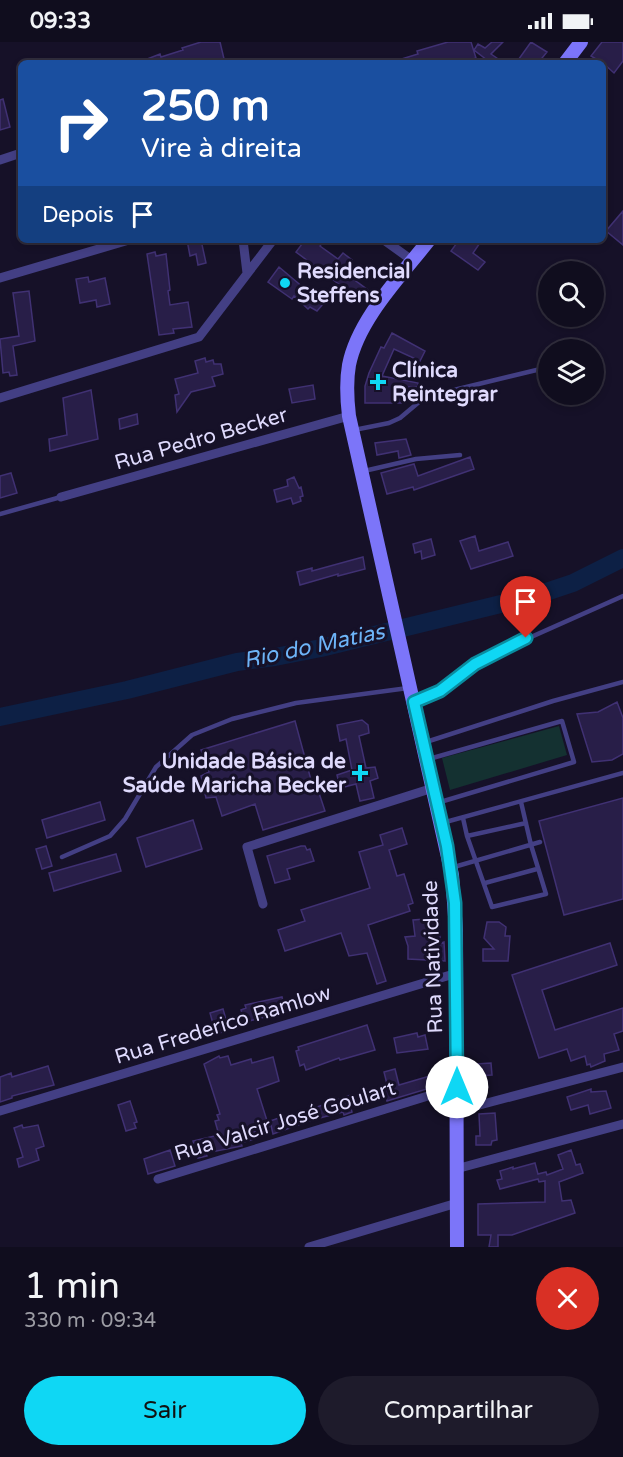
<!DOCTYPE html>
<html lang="pt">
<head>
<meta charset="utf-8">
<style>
  body { margin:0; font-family:"Varela Round",sans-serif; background:#1e1b2b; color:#f1f3f6; height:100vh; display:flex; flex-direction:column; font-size:22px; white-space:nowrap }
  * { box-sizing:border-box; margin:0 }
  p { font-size:20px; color:#9c9ca4 }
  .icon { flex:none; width:33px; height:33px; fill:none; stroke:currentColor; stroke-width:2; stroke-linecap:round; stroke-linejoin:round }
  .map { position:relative; height:1205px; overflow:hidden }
  .drawer { display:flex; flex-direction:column; background:#100d1e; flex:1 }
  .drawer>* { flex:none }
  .guide { position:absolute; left:18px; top:18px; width:588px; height:183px; border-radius:9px; box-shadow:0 3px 9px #0003,0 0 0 2px #302d3c; background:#1a4fa0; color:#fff; overflow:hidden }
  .buttons { position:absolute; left:538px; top:219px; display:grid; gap:12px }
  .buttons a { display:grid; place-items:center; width:66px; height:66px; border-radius:50%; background:#100d1e; box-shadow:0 3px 9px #0003,0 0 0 2px #302d3c; font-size:30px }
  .pin { position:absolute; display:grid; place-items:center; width:51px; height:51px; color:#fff; margin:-62px -26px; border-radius:50% 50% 50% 0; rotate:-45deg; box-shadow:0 0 6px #0007 }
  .pin .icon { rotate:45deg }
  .me { position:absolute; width:66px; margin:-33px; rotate:0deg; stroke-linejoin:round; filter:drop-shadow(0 0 4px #0008) }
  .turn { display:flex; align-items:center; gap:21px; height:126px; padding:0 24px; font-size:27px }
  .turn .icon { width:78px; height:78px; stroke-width:2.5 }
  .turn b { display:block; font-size:42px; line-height:51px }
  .then { display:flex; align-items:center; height:57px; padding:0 24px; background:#0003; gap:12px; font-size:22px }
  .round { display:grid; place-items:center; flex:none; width:63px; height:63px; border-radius:32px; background:#1e1b2b }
  .head { display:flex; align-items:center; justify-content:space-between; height:102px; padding:0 24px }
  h1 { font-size:36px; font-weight:600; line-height:45px }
  .primary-button { display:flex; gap:12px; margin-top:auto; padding:12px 24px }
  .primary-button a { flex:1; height:69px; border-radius:36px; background:#0fd7f4; color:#111; font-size:24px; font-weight:600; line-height:69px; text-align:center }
  .primary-button a+a { background:#1e1b2b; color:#f1f3f6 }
  .status { display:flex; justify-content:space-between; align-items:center; height:42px; padding:0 30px; background:#100d1e; direction:ltr }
  .status svg { height:16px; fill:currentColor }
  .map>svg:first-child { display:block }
  .green { fill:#143131 }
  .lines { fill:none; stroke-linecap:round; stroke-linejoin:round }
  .river { stroke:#0d2045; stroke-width:18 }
  .building { fill:#281e48; stroke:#403173; stroke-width:1.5 }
  .lane { stroke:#433f84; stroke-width:4.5 }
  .street { stroke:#433f84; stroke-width:9 }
  .secondary { stroke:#7c75f9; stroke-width:14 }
  .route-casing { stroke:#0a8c9f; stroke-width:15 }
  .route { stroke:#0fd7f4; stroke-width:10 }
  .poi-dot { fill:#0fd7f4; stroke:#161128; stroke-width:2 }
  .labels { text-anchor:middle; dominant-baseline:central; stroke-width:6; stroke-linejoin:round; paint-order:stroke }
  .poi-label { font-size:21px; font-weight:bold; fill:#dfdafd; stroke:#161128; text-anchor:start }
  .street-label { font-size:21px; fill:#dfdafd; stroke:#161128 }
  .water-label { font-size:22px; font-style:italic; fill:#6db4f8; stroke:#161128 }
</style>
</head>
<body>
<div class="status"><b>09:33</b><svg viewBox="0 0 49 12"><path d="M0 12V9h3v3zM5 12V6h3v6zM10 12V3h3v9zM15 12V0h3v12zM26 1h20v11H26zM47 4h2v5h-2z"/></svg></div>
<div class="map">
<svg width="623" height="1205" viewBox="0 0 623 1205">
  <rect width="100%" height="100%" fill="#161128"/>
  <!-- green -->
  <path class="green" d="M559,684L567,713L450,748L442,716Z"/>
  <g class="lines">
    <!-- river -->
    <path class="river" d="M0,675L127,648L237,620L275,615L321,606L534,554L573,541L623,516"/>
  </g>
  <!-- building -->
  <path class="building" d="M201,0H220L225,21H137L160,12L161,15L183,8L182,6Z
    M448,0H471L476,16L459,21H396L395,19L418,12L417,9Z
    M492,0H503L491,12L504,21H491L474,8L478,2L485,6Z
    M531,0L547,10L538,21H516Z
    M602,0H623V19L614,31L603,21L591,14Z
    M3,57L10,85L0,88V58Z
    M623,169V203L606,189Z
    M187,198H201L206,221L198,223L196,212L190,214Z
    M305,198H324L320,204L338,217L343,211L352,218L348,224L361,233L356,239L368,248L360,258L296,210Z
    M459,198H482L473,211L485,220L478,228L451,209Z
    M155,210L156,214L166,212L170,248L168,249L170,263L188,260L192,285L173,287L174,291L159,293L147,212Z
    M279,225L323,262L317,269L310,265L308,267L294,254L292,257L268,240Z
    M88,235L89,240L105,236L110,262L97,265L96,258L80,261L76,237Z
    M29,249L35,299L13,304L17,333L10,334L9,330L3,331L0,297L19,294L13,251Z
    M392,291L425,309L420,319L394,307L382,334L418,341V345H402V361H365V344L369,331L381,305L384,306Z
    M205,316L206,320L213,318L214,322H221L223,332L212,335L215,344L191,350L177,370L175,353L179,352L175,337L198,331L195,319Z
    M313,343L315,357L292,361L289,347Z
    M91,348L98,397L50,409L49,397L67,393L63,356Z
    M137,372L138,382L120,387L119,377Z
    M406,397L411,413L399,416L398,409L377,413L375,401Z
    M470,415L474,427L414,448L413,445L387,452L381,431L414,422L418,434Z
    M11,431L17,451L0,456V434Z
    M294,435L299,446L301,445L303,454L300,455L301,459L293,462L291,456L277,460L274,448L288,444L287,438Z
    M475,494L479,509L508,500L513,514L471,527L460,499Z
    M431,497L435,513L422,517L421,509L415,511L413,502Z
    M363,515L365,527L338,534V532L300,543L297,530L312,526V529Z
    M617,660L623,676V712L612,718L592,720L577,672L598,670Z
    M362,678L368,683L369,691L359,694L366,726L375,725L378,736L370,739L374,756L360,759L356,742L340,746L337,733L352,728L346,697L340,699L337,683Z
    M295,679L314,749L318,748L325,769L263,788L255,762L222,774L216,755L206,756L201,734L209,730L201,708Z
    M623,756V857L564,873L539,779Z
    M100,760L105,778L47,796L42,778Z
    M193,778L202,807L146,825L137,796Z
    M402,786L407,802L389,808L397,834L404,832L413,861L408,863L410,869L368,883L386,939L377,942L367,911L349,914L341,891L285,909L278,888L305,879L301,868L370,846L359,810L383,803L380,793Z
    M46,804L52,824L42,827L36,807Z
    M301,804H305L307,808L310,807L314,819L287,827L290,837L275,841L267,814Z
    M116,812L121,829L54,849L49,831Z
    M437,876L441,901L444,900L445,919L408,917V904L405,895L415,894L413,878Z
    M487,880H499L506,885L505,894H510L508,919H483V907H494L484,896Z
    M610,901L617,923L542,948L555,988L623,966V989L614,992L619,1008L604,1012L605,1019L591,1025L590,1022L587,1023L585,1014L571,1019L567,1007L539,1016L512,933Z
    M282,955L286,970L249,979L248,976L244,978L241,968L246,966L245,963Z
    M223,967L229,988L216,992L210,971Z
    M367,983L375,1008L340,1018L339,1016L306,1028L304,1022L300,1024L296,1009L299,1008L298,1005Z
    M417,991L418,995L425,993L428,1007L397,1011L394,996Z
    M219,1014L220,1016L228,1014L231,1023L251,1017L252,1021L273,1015L279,1039L257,1047L269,1085L252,1091L254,1097L241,1101L242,1104L206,1111L207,1114L198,1116L193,1099L219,1093L215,1079L219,1078L217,1073L220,1072L204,1022Z
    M491,1021L492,1033L476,1034V1022Z
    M48,1024L54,1043L12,1054V1056L0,1060V1035L11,1031L12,1035Z
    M395,1027L399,1043L440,1031L441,1037L440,1043L387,1059L384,1047L388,1046L384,1030Z
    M591,1047V1050L606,1049L611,1066L590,1072L588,1063L571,1068L567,1055Z
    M351,1053L354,1062L350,1063L352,1070L344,1073L343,1070L312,1078L273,1092L270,1079L282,1075L283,1077Z
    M130,1059L137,1080L134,1081L136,1086L126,1089L118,1063Z
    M495,1071L497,1098L492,1099L491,1103H476V1094H480L479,1072Z
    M22,1083L23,1086L38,1083L44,1104L36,1107L39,1118L19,1125L17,1117L23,1115L14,1086Z
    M170,1108L175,1124L148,1132L144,1117Z
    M571,1108L576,1123L580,1122L583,1131L559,1140L562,1159L571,1158L575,1171L512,1193H498V1205H489L491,1193H478V1162L545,1160V1139L539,1140L538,1137L500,1147L497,1138L502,1137L500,1129L513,1125V1127L535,1121L538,1132L546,1130L547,1133L563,1127L558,1113Z"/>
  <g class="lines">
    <!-- lane -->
    <path class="lane" d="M354,388L389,381L400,376L425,355L549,325
      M364,429L416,417L460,413
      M0,472L61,455
      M415,659L440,649L475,622L493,612L623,554
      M423,701L553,659L623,640
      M429,717L562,679L574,720L437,761
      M463,776L467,794L526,781
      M442,781L623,731
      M467,794L492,865L546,852L531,803L521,760
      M62,815L110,794L125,777L156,725L192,693L232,677L296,661L408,646
      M454,825L540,800
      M485,841L537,827"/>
    <!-- street -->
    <path class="street" d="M0,118L21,111
      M243,198L247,231
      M384,198L413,219
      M0,236L129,198
      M0,356L199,295L273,198
      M61,455L349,374
      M263,862L247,805L433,746
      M0,1069L457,931
      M457,1069L623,1025
      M456,1127L623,1082
      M158,1137L457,1045
      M309,1205L457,1161"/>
    <!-- secondary -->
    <path class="secondary" d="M565,21L581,0
      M429,198C401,234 358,277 349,323C346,340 347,357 349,374L452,833L456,888L457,1205"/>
  </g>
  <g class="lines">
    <defs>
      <path id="route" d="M457,1045L455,861L447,804L414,660L440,649L475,622L526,596"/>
    </defs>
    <!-- route casing -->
    <use href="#route" class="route-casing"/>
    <!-- route -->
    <use href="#route" class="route"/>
  </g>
  <!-- markers -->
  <g class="poi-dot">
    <circle cx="285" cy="241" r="6"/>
    <path d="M375 331h6v6h6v6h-6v6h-6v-6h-6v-6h6z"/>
    <path d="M357 722h6v6h6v6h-6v6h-6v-6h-6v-6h6z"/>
  </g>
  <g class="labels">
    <!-- poi labels -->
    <g class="poi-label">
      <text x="297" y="229">Residencial<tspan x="297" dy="24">Steffens</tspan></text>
      <text x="392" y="328">Clínica<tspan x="392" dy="24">Reintegrar</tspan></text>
      <text x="346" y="719" text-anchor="end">Unidade Básica de<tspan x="346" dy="24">Saúde Maricha Becker</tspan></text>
    </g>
    <!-- street labels -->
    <g class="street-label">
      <text transform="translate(201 397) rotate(-16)">Rua Pedro Becker</text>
      <text transform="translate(433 915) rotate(-92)">Rua Natividade</text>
      <text transform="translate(223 983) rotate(-17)">Rua Frederico Ramlow</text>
      <text transform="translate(285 1079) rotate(-17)">Rua Valcir José Goulart</text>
    </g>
    <!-- water labels -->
    <g class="water-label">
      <text transform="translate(314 604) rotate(-12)">Rio do Matias</text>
    </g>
  </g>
</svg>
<div class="buttons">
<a><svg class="icon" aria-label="search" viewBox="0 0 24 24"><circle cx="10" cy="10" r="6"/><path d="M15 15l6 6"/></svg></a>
<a><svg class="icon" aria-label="layers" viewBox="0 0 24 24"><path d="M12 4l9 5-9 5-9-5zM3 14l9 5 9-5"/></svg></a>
</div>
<div class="pin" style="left:526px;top:596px;background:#d93025"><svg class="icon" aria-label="arrive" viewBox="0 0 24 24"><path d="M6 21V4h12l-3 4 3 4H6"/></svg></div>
<svg class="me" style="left:457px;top:1045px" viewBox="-20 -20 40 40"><circle r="19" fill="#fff"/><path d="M0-13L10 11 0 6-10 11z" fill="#0fd7f4"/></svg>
<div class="guide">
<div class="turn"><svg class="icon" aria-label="right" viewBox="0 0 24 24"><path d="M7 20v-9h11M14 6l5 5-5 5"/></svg><div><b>250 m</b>Vire à direita</div></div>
<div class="then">Depois<svg class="icon" aria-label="arrive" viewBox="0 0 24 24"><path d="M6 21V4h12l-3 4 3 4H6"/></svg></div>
</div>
</div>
<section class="drawer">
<div class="head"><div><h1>1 min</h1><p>330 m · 09:34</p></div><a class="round" style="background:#d93025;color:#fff"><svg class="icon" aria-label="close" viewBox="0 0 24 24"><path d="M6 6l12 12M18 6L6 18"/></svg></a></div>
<div class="primary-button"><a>Sair</a><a>Compartilhar</a></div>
</section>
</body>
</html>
